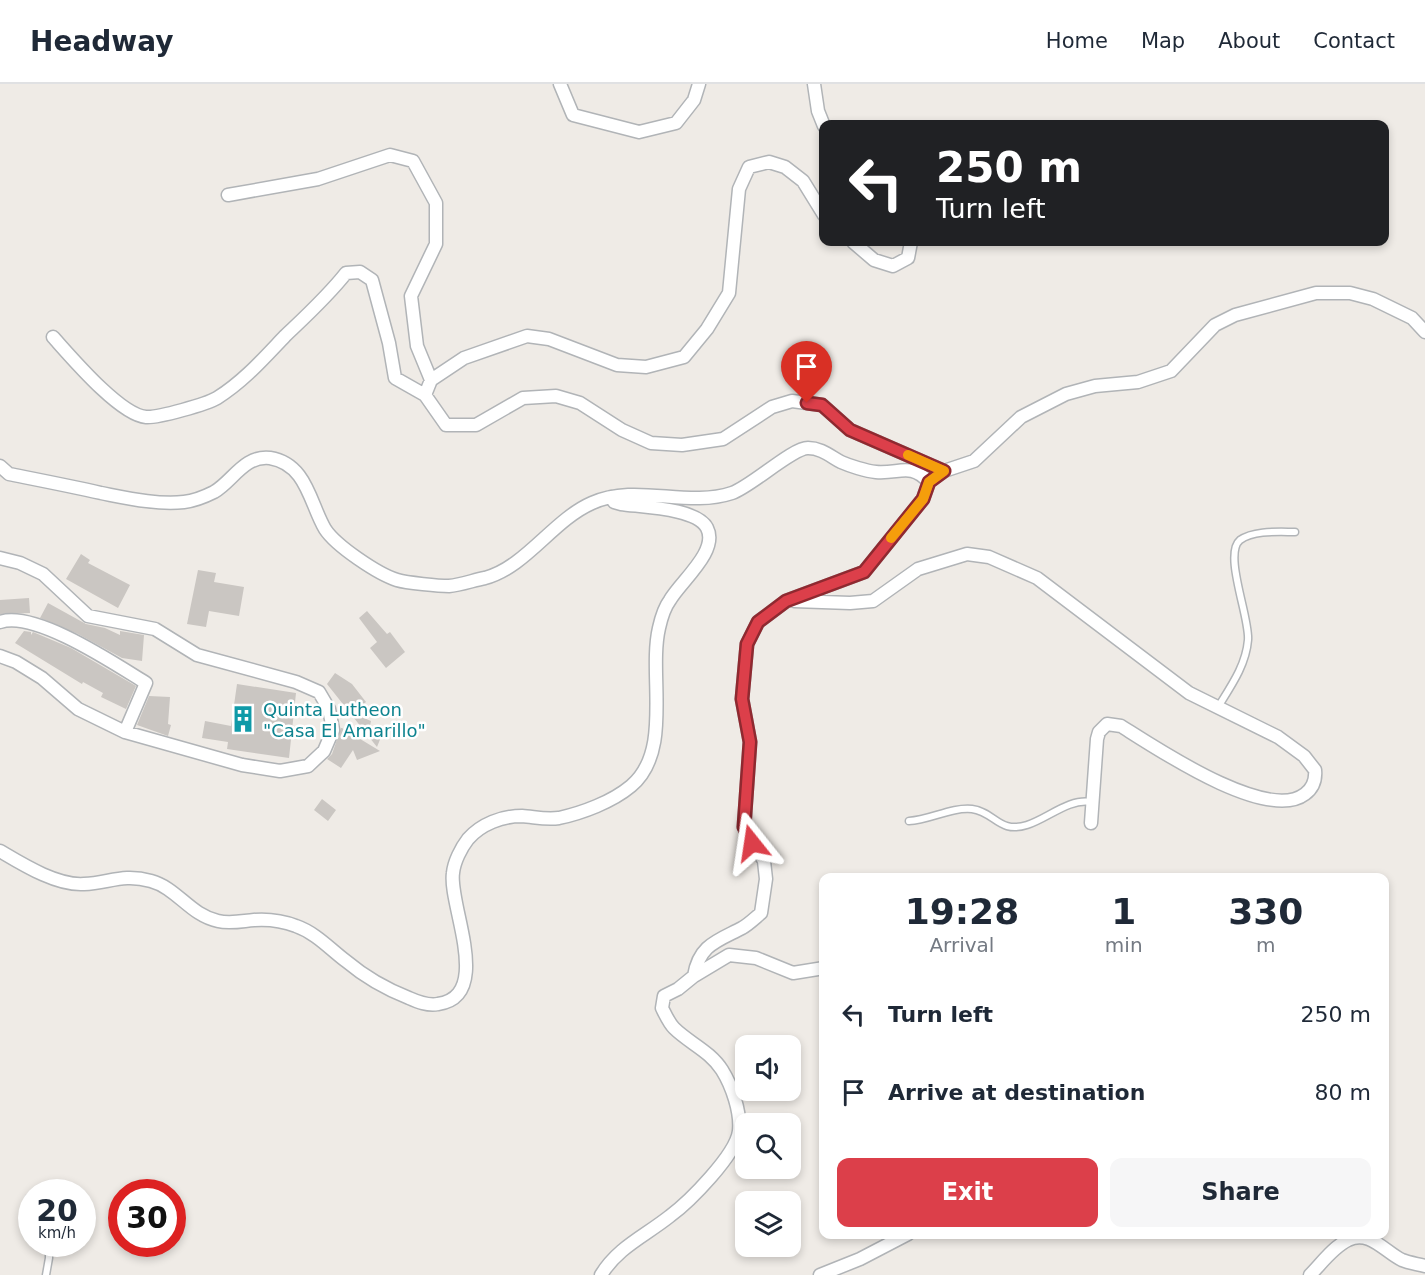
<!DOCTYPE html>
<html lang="en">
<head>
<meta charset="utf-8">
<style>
  body { margin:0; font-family:"DejaVu Sans",sans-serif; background:#f6f6f7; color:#1f2937; height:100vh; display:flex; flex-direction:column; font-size:22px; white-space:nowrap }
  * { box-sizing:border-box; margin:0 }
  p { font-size:20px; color:#747a83 }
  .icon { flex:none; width:33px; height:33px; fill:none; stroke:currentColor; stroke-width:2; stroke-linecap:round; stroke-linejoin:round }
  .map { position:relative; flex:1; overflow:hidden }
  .side { position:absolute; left:819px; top:789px; width:570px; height:366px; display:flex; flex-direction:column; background:#fff; border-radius:12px; box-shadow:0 3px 9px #0003 }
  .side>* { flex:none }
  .hud { position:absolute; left:819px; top:36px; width:570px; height:126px; border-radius:12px; box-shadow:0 3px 9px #0003; background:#202124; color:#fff; overflow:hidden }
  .controls { position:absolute; left:735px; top:951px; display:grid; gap:12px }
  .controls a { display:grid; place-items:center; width:66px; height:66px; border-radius:12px; background:#fff; box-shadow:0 3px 9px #0003; font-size:30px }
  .speed { position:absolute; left:18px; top:1095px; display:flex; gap:12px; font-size:30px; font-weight:700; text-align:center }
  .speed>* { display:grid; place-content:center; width:78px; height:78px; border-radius:50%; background:#fff; box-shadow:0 3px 9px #0003; line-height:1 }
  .speed small { font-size:15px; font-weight:400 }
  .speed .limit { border:9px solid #d22; background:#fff; color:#111 }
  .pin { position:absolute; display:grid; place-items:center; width:51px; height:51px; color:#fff; margin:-62px -26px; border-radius:50% 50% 50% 0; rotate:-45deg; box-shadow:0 0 6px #0007 }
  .pin .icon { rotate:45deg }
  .me { position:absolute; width:66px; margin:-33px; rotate:345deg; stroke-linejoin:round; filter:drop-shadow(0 0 4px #0008) }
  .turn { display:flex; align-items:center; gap:21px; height:126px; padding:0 18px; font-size:27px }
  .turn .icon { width:78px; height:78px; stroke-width:2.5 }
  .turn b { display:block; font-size:42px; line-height:51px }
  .eta { display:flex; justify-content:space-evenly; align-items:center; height:102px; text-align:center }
  .eta b { font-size:36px; font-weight:600; line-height:42px }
  .action { display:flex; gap:12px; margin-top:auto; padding:12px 18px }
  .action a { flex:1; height:69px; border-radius:12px; background:#dc3f4a; color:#fff; font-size:24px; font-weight:600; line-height:69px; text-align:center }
  .action a+a { background:#f6f6f7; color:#1f2937 }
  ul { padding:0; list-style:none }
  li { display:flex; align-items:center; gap:18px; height:78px; padding:0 18px }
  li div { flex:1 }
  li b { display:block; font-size:22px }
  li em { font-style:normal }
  header { display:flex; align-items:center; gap:36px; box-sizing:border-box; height:84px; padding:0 30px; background:#fff; border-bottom:2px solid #e0e1e3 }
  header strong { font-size:28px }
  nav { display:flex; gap:33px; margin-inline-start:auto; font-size:21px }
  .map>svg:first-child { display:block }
  .building { fill:#cac6c2 }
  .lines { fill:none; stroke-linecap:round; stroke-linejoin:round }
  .lane-casing { stroke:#b1b4b7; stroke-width:9 }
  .street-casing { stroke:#b1b4b7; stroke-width:15 }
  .lane { stroke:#fff; stroke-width:6 }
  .street { stroke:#fff; stroke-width:12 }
  .route-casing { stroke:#8f2930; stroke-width:15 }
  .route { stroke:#dc3f4a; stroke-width:10 }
  .slow { stroke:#f59e0b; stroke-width:10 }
  .labels { text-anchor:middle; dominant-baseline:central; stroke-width:5; stroke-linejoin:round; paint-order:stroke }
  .culture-label { font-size:18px; fill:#0d838f; stroke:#fff; text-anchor:start }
</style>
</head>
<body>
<header>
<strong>Headway</strong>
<nav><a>Home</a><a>Map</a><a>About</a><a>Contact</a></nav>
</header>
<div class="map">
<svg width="1425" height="1191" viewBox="0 0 1425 1191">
  <rect width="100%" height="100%" fill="#efebe6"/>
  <!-- building -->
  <path class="building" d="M81,470L90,476L88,479L130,501L118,524L66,495Z
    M198,486L216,489L214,498L244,503L239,532L209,527L206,543L187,540Z
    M29,514L30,529L0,530V516Z
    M48,519L86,540L105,544L120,551V547L144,551L142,577L122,574L78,550L40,534Z
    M367,527L387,550L390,548L405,568L386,584L370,564L377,558L359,534Z
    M24,547L31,548V551L33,548L71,564L136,602L126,625L101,613L103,609L83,598L82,600L15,559Z
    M335,589L352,600L366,618L352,629L371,637L370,642L383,648L377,663L327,600Z
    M237,600L296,609L289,674L227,665L228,658L202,654L205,637L231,642Z
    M149,612L170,613L168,640L171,641L168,652L137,641Z
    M341,644H342L380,667L357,676L353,666L341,684L327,675L332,670Z
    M322,715L336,726L328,737L314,726Z"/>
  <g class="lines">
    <defs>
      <path id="lane" d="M1218,623C1231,602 1246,581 1248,556C1250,534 1223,470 1240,456C1254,446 1279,448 1295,448
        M909,737C930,736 951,723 972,725C995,728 999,750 1027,741C1047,735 1069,714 1091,718
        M29,1114L32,1117
        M46,1191L49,1174V1160"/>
      <path id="street" d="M560,0L573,31L639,48L676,39L694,16L699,0
        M814,0L818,27L824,42
        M228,111L318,95L390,71L413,77L436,119V160L411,212L417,262L431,296
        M824,131L803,97L785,83L769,78L749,83L739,105L729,209L707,245L684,273L646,283L617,281L549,255L527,252L464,274L431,296L425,311L446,341H476L523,314L556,312L580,319L622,346L651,359L682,361L723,355L772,323L792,317L822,321L850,346L944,387
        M853,158L874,176L893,182L908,174L911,158
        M53,253C71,273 120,331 146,333C158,334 207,320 217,314C244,297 264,274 285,252C306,232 328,212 346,189L360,188L372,196L389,259L395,294L425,311
        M0,382L9,390C39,396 70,402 101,409C127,414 157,421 184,418C193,417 206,412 214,408C233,397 244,371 270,374C307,380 310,420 325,445C336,462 378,490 397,496C407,499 439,502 449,502C461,501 474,496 485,494C526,483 553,436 592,419C636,399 687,424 732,409C752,402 792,364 808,364C821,364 830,372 841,378C850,382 866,387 876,388C900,390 910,378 929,398L923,415L864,488L786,517L758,538L747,560L742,615L750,658L744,743L764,777L766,795L761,829C755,834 749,840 742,844C717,857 699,861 694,892L678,905L664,912L662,924C665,930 669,939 674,944C689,959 710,967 722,986C732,1002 741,1028 739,1047C736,1071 689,1118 670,1132C645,1152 618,1163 601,1191
        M929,398L944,387L974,377L1021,333L1066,310L1095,302L1138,298L1171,287L1215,241L1235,231L1316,209H1350L1373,215L1412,234L1425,248
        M0,474L20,479L43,490L88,532L155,545L197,571L296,598L319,608L329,625L333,646L324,667L308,682L280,687L242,681L125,648L78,625L42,594L16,578L0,572
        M794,517L850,519L873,517L918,485L967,470L989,473L1037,494L1189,609L1278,653L1304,672L1315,686C1316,696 1313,704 1305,710C1267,739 1156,664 1121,642L1107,640L1099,648L1097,655L1091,739
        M0,538C35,526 115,580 146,599L125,648
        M0,767C22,780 57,802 84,800C109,799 123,789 151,797C177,804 190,831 218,837C230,840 242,837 254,836C268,835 283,837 296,842C316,849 330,865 346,877C365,893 386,905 409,914C418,918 428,922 438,920C494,912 448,820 453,789C454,778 461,764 468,755C481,740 502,732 522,732C535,733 546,736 559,734C582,729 612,718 631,702C673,667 648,591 659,544C661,535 664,524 670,516C681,497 719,467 707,444C697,424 641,423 621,420L614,418L611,413
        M694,892L729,871L756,874L793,889L824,884
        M820,1191L860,1175L908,1150
        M1310,1191C1321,1180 1333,1163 1348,1156C1369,1145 1385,1168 1402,1176C1409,1179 1418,1180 1425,1182"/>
    </defs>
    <!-- lane casing -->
    <use href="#lane" class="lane-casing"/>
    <!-- street casing -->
    <use href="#street" class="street-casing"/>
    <!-- lane -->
    <use href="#lane" class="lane"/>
    <!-- street -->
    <use href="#street" class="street"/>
  </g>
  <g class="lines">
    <defs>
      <path id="route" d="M752,759L744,743L750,658L742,615L747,560L758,538L786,517L864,488L923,415L929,398L944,387L850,346L822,321L807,319"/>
    </defs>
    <!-- route casing -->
    <use href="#route" class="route-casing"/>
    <!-- route -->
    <use href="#route" class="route"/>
    <!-- slow -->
    <path class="slow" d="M891,454L923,415L929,398L944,387L908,371"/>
  </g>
  <!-- icons -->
  <defs>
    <symbol id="building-bare" viewBox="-9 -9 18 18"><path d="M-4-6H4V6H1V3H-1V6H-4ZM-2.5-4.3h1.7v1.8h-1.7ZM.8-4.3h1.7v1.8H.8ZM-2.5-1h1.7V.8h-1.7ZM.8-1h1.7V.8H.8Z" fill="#0f9aa8" stroke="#fff" stroke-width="2.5" paint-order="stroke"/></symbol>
  </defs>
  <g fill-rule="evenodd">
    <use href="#building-bare" x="224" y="616" width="38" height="38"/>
  </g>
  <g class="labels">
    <!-- culture labels -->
    <g class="culture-label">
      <text x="263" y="625">Quinta Lutheon<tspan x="263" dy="21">"Casa El Amarillo"</tspan></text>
    </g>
  </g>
</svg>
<div class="controls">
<a><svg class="icon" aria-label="sound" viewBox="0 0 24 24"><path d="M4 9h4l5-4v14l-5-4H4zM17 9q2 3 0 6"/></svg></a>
<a><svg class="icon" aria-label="search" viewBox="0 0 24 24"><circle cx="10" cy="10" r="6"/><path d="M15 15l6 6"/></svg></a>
<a><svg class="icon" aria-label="layers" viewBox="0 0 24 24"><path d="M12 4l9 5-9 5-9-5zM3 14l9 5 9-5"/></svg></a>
</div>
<div class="speed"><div>20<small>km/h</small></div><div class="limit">30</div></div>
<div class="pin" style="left:807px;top:319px;background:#d93025"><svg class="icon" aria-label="arrive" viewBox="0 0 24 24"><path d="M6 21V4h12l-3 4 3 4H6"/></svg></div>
<svg class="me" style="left:752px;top:759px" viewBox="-20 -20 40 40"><path d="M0-17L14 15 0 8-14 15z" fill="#dc3f4a" stroke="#fff" stroke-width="4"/></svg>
<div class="hud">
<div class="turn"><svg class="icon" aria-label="left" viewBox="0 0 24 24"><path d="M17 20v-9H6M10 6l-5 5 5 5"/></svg><div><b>250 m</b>Turn left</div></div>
</div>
<section class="side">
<div class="eta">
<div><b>19:28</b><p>Arrival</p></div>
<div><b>1</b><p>min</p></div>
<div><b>330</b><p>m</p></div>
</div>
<ul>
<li><svg class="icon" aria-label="left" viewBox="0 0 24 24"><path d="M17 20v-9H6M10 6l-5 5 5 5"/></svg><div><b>Turn left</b></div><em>250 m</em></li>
<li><svg class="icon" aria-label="arrive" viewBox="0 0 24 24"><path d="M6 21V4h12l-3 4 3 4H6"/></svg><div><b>Arrive at destination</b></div><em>80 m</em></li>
</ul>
<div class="action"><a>Exit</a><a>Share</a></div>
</section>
</div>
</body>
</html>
